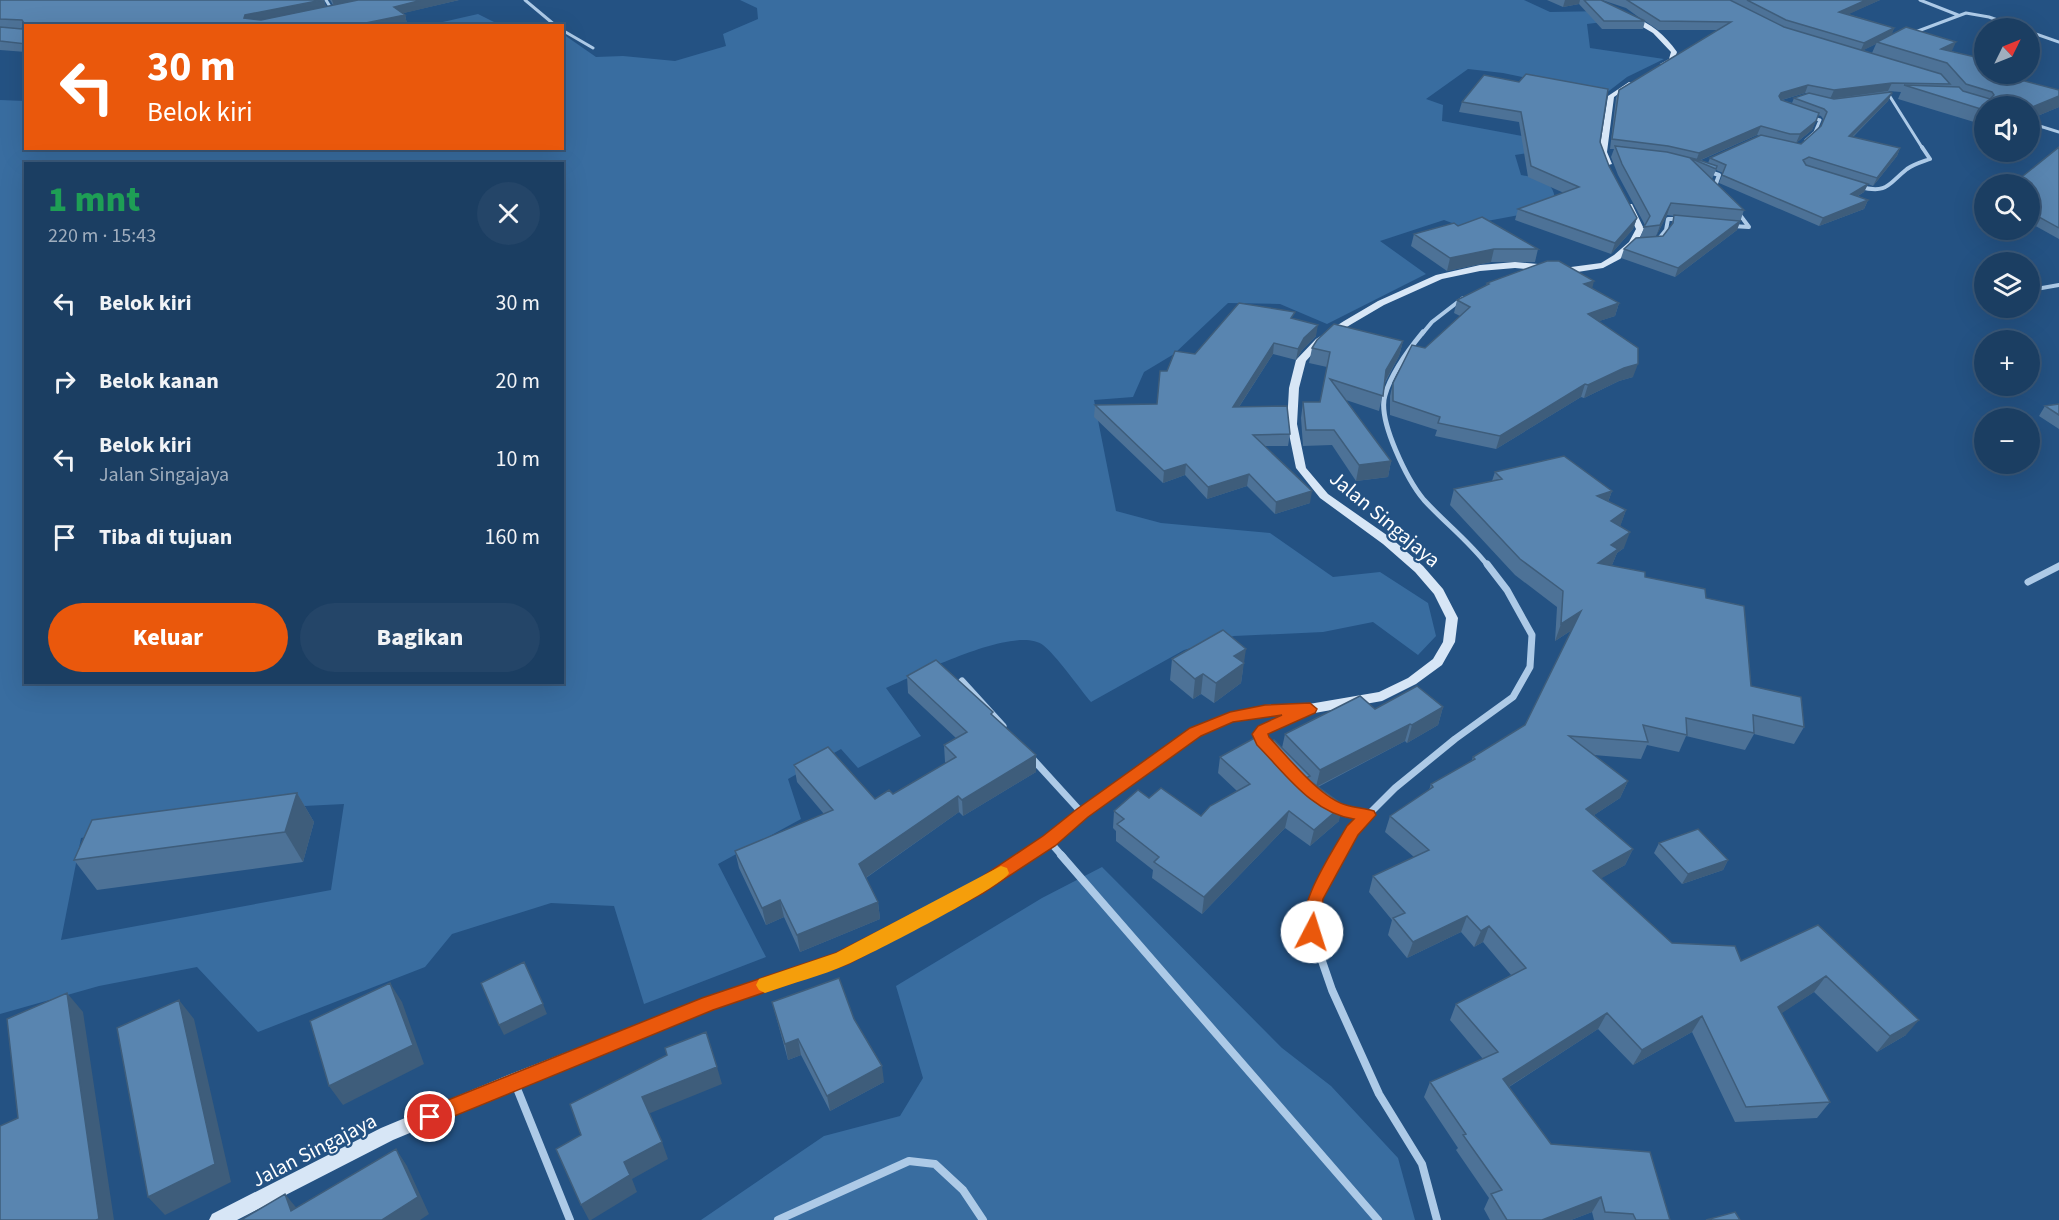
<!DOCTYPE html>
<html lang="id">
<head>
<meta charset="utf-8">
<style>
  body { margin:0; font-family:"Source Sans 3",sans-serif; background:#244568; color:#f1f3f6; height:100vh; display:flex; flex-direction:column; font-size:22px; white-space:nowrap }
  * { box-sizing:border-box; margin:0 }
  p { font-size:20px; color:#a0aebe }
  .icon { flex:none; width:33px; height:33px; fill:none; stroke:currentColor; stroke-width:2; stroke-linecap:round; stroke-linejoin:round }
  .map { position:relative; flex:1; overflow:hidden }
  .drawer { position:absolute; left:24px; top:162px; width:540px; height:522px; display:flex; flex-direction:column; background:#1b3e62; border-radius:0px; box-shadow:0 6px 24px #0002,0 0 0 2px #395777 }
  .drawer>* { flex:none }
  .guide { position:absolute; left:24px; top:24px; width:540px; height:126px; border-radius:0px; box-shadow:0 6px 24px #0002,0 0 0 2px #395777; background:#ea580c; color:#fff; overflow:hidden }
  .needle { width:39px; rotate:47deg }
  .tools { position:absolute; left:1974px; top:18px; display:grid; gap:12px }
  .tools a { display:grid; place-items:center; width:66px; height:66px; border-radius:50%; background:#1b3e62; box-shadow:0 6px 24px #0002,0 0 0 2px #395777; font-size:30px }
  .pin { position:absolute; display:grid; place-items:center; width:51px; height:51px; color:#fff; margin:-26px; border:3px solid #fff; border-radius:50%; box-shadow:0 2px 6px #0007 }
  .me { position:absolute; width:66px; margin:-33px; rotate:5deg; stroke-linejoin:round; filter:drop-shadow(0 0 4px #0008) }
  .turn { display:flex; align-items:center; gap:21px; height:126px; padding:0 24px; font-size:27px }
  .turn .icon { width:78px; height:78px; stroke-width:2.5 }
  .turn b { display:block; font-size:42px; line-height:51px }
  .round { display:grid; place-items:center; flex:none; width:63px; height:63px; border-radius:32px; background:#244568 }
  .summary { display:flex; align-items:center; justify-content:space-between; height:102px; padding:0 24px }
  h1 { font-size:36px; font-weight:800; line-height:45px; color:#1e9e55 }
  .primary-button { display:flex; gap:12px; margin-top:auto; padding:12px 24px }
  .primary-button a { flex:1; height:69px; border-radius:36px; background:#ea580c; color:#fff; font-size:24px; font-weight:800; line-height:69px; text-align:center }
  .primary-button a+a { background:#244568; color:#f1f3f6 }
  ul { padding:0; list-style:none }
  li { display:flex; align-items:center; gap:18px; height:78px; padding:0 24px }
  li div { flex:1 }
  li b { display:block; font-size:22px }
  li em { font-style:normal }
  .map>svg:first-child { display:block }
  .green { fill:#396da0; fill-rule:evenodd }
  .lines { fill:none; stroke-linecap:round; stroke-linejoin:round }
  .street-far4 { stroke:#adcae7; stroke-width:3 }
  .street-far3 { stroke:#adcae7; stroke-width:4 }
  .street-far2 { stroke:#adcae7; stroke-width:5 }
  .street-far1 { stroke:#adcae7; stroke-width:7 }
  .street { stroke:#adcae7; stroke-width:8 }
  .secondary { fill:#d7e6f6; fill-rule:evenodd }
  .wall { fill:#4d7297; fill-rule:evenodd }
  .shaded-wall { fill:#3e5d7b }
  .building { fill:#5985b0; stroke:#3e5d7b; stroke-width:1.5 }
  .route { fill:#ea580c; stroke:#983908; stroke-width:1.5 }
  .slow { fill:#f59e0b }
  .labels { text-anchor:middle; dominant-baseline:central; stroke-width:4.5; stroke-linejoin:round; paint-order:stroke }
  .street-label { font-size:21px; fill:#fff; stroke:#245283 }
</style>
</head>
<body>
<div class="map">
<svg width="2059" height="1220" viewBox="0 0 2059 1220">
  <rect width="100%" height="100%" fill="#245283"/>
  <!-- green -->
  <path class="green" d="M740,0H1524L1550,12L1607,11L1619,20L1587,24L1590,48L1664,59L1627,77L1605,94L1503,73L1468,69L1426,99L1443,105L1442,121L1538,139L1528,153L1515,155L1521,175C1545,180 1555,181 1556,208L1460,226L1444,220L1380,241L1426,274L1327,324L1280,304L1228,303L1174,354L1144,372L1133,397L1094,400L1116,511L1161,523L1270,533L1333,577L1380,572L1428,603L1436,636L1418,655L1373,622L1323,632L1234,636L1184,650L1091,702C1079,688 1056,655 1043,645C1015,624 916,675 886,688L921,736L858,768L841,749L788,779L801,819L718,864L766,957L644,1004L614,906L551,903L452,934L425,967L258,1032L197,967L99,986L0,1014V100L25,101L26,148H562L563,34L596,57L623,56L675,61L726,46L723,34L758,19L757,8ZM26,164H562V682H26ZM344,804L331,890L61,940L81,838L226,810Z
    M478,14L500,25H434V24Z
    M1102,867L1282,1048L1331,1086L1398,1158L1415,1220H701L824,1136L900,1116L923,1078L896,986L1042,898Z"/>
  <g class="lines">
    <!-- street-far4 -->
    <path class="street-far4" d="M326,0L332,10
      M525,0L556,26
      M1920,0L1958,15
      M562,30L593,48
      M2030,32L2059,42
      M1910,34L1966,13L1989,17L2020,28
      M1889,95L1923,149
      M2030,123L2059,132
      M1806,140L1815,132L1820,120L1810,117"/>
    <!-- street-far3 -->
    <path class="street-far3" d="M1707,171L1719,175L1714,189
      M1860,187C1888,194 1888,184 1907,169C1914,164 1922,162 1930,159L1922,147
      M1732,226L1749,227L1737,211
      M1657,241L1666,230L1668,219H1680
      M2030,290L2059,285
      M1422,334L1432,322L1463,298"/>
    <!-- street-far2 -->
    <path class="street-far2" d="M1423,332C1409,349 1391,374 1385,395C1377,420 1408,481 1424,500C1445,523 1469,541 1488,566"/>
    <!-- street-far1 -->
    <path class="street-far1" d="M2028,582L2059,566
      M962,681L1003,726
      M1264,742L1260,734L1263,730L1306,710
      M1030,756L1082,813
      M1335,807L1341,811L1368,815
      M1049,841L1063,857
      M1338,857L1352,831L1395,788L1455,739L1513,697L1530,667L1532,635L1507,590L1487,564"/>
    <!-- street -->
    <path class="street" d="M1061,855L1378,1220
      M1339,855L1315,899L1312,932L1332,990L1379,1094L1422,1164L1437,1220
      M514,1081L570,1220
      M778,1220L909,1161L935,1164L963,1190L983,1220"/>
    <!-- secondary -->
    <path class="secondary" d="M1631,16C1651,23 1665,35 1677,52L1674,61L1660,66V64L1669,59L1671,52L1653,33L1629,19Z
      M1629,82L1634,83L1614,97L1607,152L1612,164L1605,166L1599,152L1608,96Z
      M1626,204H1632L1644,229L1636,245L1620,259L1603,268L1571,273L1515,268L1480,271L1442,279L1384,305L1350,325L1322,343L1306,361L1299,388L1297,424L1306,468L1328,494L1391,538L1423,566L1443,589L1458,618L1455,642L1442,665L1416,684L1382,701L1309,714L1265,715L1233,721L1201,735L1087,817L1054,845L982,892L847,964L712,1010L520,1087L393,1140L237,1220H209L212,1214L381,1128L508,1075L703,999L837,954L972,884L1044,837L1077,809L1191,729L1225,714L1265,705L1309,704L1379,692L1408,678L1433,659L1443,642L1446,618L1434,594L1415,572L1383,544L1320,498L1296,468L1287,424L1289,388L1296,360L1316,339L1344,321L1378,301L1436,275L1480,265L1515,262L1571,267L1601,263L1614,255L1629,242L1636,229L1625,206Z"/>
  </g>
  <!-- wall -->
  <path class="wall" d="M0,0H324L326,7L333,5L330,0H459L403,13L405,15L407,24L26,26V52L0,50Z
    M1547,0H1601L1644,21L1626,8L1602,0H1880L1848,14L1894,28L1891,35L1952,52L2003,74L2002,75L2059,90V107L2030,119V106H1984V125L1898,99L1901,92L1888,91L1892,93L1888,101L1853,137L1900,148L1897,156L1873,186L1868,184L1864,192L1858,196L1868,200L1864,209L1819,226L1719,183L1723,173L1716,170L1712,179L1744,210L1740,222L1737,230L1675,277L1621,258L1624,249L1640,238L1645,225L1618,175L1611,157L1614,149H1610L1616,98L1619,90L1718,30H1658L1645,21L1643,29H1602L1579,4L1563,7ZM1876,44L1872,53L1863,50ZM1805,93L1807,94L1794,98L1792,103L1782,100ZM1818,115L1821,116L1824,120L1821,126L1801,144L1796,143L1812,130ZM1757,135L1759,136L1710,158L1708,163L1701,160ZM1667,215L1674,216L1671,226L1663,236H1656Z
    M1484,75L1600,142L1609,166L1637,218L1633,229L1611,254L1515,220L1518,209L1564,193L1528,177L1519,122L1459,112L1462,102Z
    M2059,147V239L2030,223V184Z
    M1458,226L1538,249L1535,262H1491L1447,271L1411,246L1414,234Z
    M1487,283L1592,289L1619,303L1615,316L1599,321L1633,377L1619,381L1584,398L1581,397L1496,449L1435,436L1437,430L1390,415V396L1393,383L1425,348L1460,316L1454,313L1457,300L1486,286Z
    M1294,319L1316,336L1302,350L1296,360L1273,354L1239,407L1290,434L1288,446H1265L1310,503L1275,514L1247,486L1207,499L1185,475L1163,483L1094,417L1095,405L1157,404L1167,371L1195,354Z
    M1403,341L1399,356L1385,383L1379,411L1346,400L1391,461L1388,477L1356,481L1332,445L1303,446L1301,418L1303,402H1320L1327,367L1309,363L1312,348Z
    M2059,404V429L2039,416L2045,406Z
    M1495,472L1612,491L1608,502L1626,510L1620,526L1624,548L1617,553L1612,565L1706,598L1751,686L1804,727L1794,744L1754,734L1745,750L1686,736L1679,752L1647,745L1641,759L1594,755L1628,781L1620,798L1594,815L1633,849L1625,865L1601,878L1672,943L1741,961L1818,925L1906,1035L1877,1052L1814,992L1781,1013L1830,1102L1817,1118L1735,1122L1692,1032L1633,1065L1598,1029L1509,1087L1551,1144L1670,1220H1594L1592,1212L1571,1220H1490L1484,1209L1489,1198L1456,1150L1458,1148L1424,1097L1430,1082L1483,1059L1450,1020L1456,1004L1511,975L1483,942L1474,947L1461,932L1407,958L1388,935L1392,920L1369,892L1373,876L1414,857L1385,832L1390,816L1429,790L1431,784L1471,762L1473,757L1525,725L1572,630L1555,641L1557,607L1515,575L1450,505L1454,489L1492,481Z
    M1172,659L1243,669L1241,683L1214,703L1201,694L1193,699L1170,680Z
    M907,676L993,716L1036,755V772L963,816L959,812L866,878L878,902L880,919L800,952L784,917L766,925L739,868L735,851L824,814L797,782L794,765L875,799L893,794L946,763L945,762L944,745L956,738L908,693Z
    M1443,707L1438,725L1407,743L1405,741L1318,787L1339,821L1310,846L1285,828L1202,914L1152,878L1153,870L1116,841V831L1113,828L1114,811L1149,798L1201,816L1237,791L1218,773L1220,757L1269,743L1282,748L1285,734L1375,709Z
    M297,793L314,822L303,862L97,890L74,860Z
    M1659,843L1728,860L1723,870L1682,884L1654,853Z
    M772,1002L884,1082L830,1111L801,1055L788,1060Z"/>
  <!-- shaded-wall -->
  <path class="shaded-wall" d="M324,0L326,8L249,24L244,18L245,15Z
    M332,0H366L334,6Z
    M422,0H459L396,15L394,7Z
    M1565,0H1580L1579,4L1563,7Z
    M1866,0H1880L1836,20L1839,12Z
    M405,15L407,24L397,26H351Z
    M1894,28L1891,37L1877,42L1876,44L1860,52L1864,43Z
    M1956,42L1950,55L1941,49Z
    M1892,83L1888,91L1830,99L1834,90Z
    M1808,85L1805,93L1778,101L1779,96L1781,93Z
    M1892,93L1888,101L1845,144L1849,136Z
    M2059,96V107L2030,119V108Z
    M1816,121L1812,130L1796,143L1800,134Z
    M1761,126L1757,135L1698,161H1696L1699,153Z
    M1900,148L1897,156L1873,186L1877,178Z
    M1868,184L1864,192L1848,202L1851,194Z
    M1868,200L1864,209L1819,226L1823,218Z
    M1671,203L1667,215L1656,237L1660,225Z
    M1637,218L1633,229L1611,254L1615,243Z
    M1740,221L1737,230L1675,277L1678,268Z
    M1494,249L1491,262L1447,271L1450,258Z
    M1594,281L1591,293L1584,284Z
    M1619,303L1615,316L1584,326L1588,314Z
    M1318,325L1316,336L1302,350L1296,360L1298,349L1304,338Z
    M1403,341L1399,356L1383,385L1386,370Z
    M1274,343L1273,354L1231,419L1233,407Z
    M1638,364L1633,377L1619,381L1584,398L1588,385L1624,368Z
    M1585,384L1581,397L1496,449L1500,436Z
    M1391,461L1388,477L1356,481L1359,465Z
    M1186,464L1185,475L1163,483L1164,471Z
    M1249,474L1247,486L1207,499L1208,487Z
    M1312,491L1310,503L1275,514L1276,502Z
    M1612,491L1606,507L1597,496Z
    M1626,510L1620,527L1611,521Z
    M1630,532L1624,548L1617,553L1612,565L1592,579L1598,563L1611,545Z
    M1581,611L1575,628L1555,641L1561,624Z
    M1246,649L1241,683L1214,703L1216,683L1234,656Z
    M1203,674L1201,694L1193,699L1195,679Z
    M1443,707L1438,725L1407,743L1412,725Z
    M1410,724L1405,741L1316,787L1320,770Z
    M1036,755V772L963,816L962,800Z
    M1628,781L1620,798L1579,825L1586,809Z
    M297,793L314,822L303,862L285,832Z
    M958,796L959,812L861,881L859,864Z
    M1343,805L1339,821L1310,846L1314,830Z
    M1289,811L1285,828L1202,914L1204,897Z
    M1633,849L1625,865L1586,887L1593,871Z
    M1728,860L1723,870L1682,884L1688,874Z
    M780,900L784,917L766,925L762,908Z
    M878,902L880,919L800,952L797,935Z
    M1467,916L1461,932L1407,958L1413,942Z
    M1489,926L1483,942L1474,947L1481,931Z
    M1826,976L1814,992L1767,1023L1778,1007Z
    M390,983L402,1002L424,1064L343,1105L329,1086Z
    M67,993L83,1012L114,1220H96Z
    M179,1000L194,1019L231,1182L165,1215L148,1197Z
    M543,1004L547,1014L504,1035L499,1025Z
    M1607,1013L1598,1029L1496,1095L1503,1079Z
    M1702,1016L1692,1032L1633,1065L1642,1050Z
    M1919,1020L1906,1035L1877,1052L1890,1036Z
    M798,1039L801,1055L788,1060L785,1044Z
    M882,1066L884,1082L830,1111L827,1096Z
    M717,1067L722,1084L648,1114L642,1097Z
    M662,1142L668,1159L632,1179L637,1192L591,1220H589L581,1205L624,1162Z
    M396,1149L407,1166L429,1214L420,1220H382Z
    M285,1194L299,1211H291Z
    M1601,1197L1592,1212L1571,1220H1542Z"/>
  <!-- building -->
  <path class="building" d="M0,0H322L245,15L244,18L261,20L358,0H422L394,7L405,15L351,26H26V44L0,41V27L22,29L24,23L22,20L0,19Z
    M1584,0H1601L1645,21H1604Z
    M1627,0H1730L1784,27L1941,74L1950,84L1892,83L1834,90L1808,85L1781,93L1779,96L1781,100L1819,113L1816,121L1800,134H1790L1761,126L1699,153L1668,146L1612,139L1619,90L1731,22L1660,21Z
    M1747,0H1866L1839,12L1894,28L1864,43L1786,20Z
    M1906,27L1956,42L1941,49L1984,59V74H1998L2059,90V96L2030,108V106H1984V110L1904,85L1959,87L1963,91L1990,99L1994,95L1992,92L1966,84L1947,63L1877,42Z
    M1526,74L1608,89L1600,142L1609,166L1637,218L1615,243L1518,209L1579,187L1531,166L1521,112L1462,102L1484,75L1519,82Z
    M1891,92L1892,93L1849,136L1900,148L1877,178L1809,157L1803,160L1806,165L1868,184L1851,194L1868,200L1823,218L1722,175L1726,165L1710,158L1761,135L1801,144L1821,126L1827,112L1824,109L1794,98L1809,93L1834,99Z
    M1615,146L1667,152L1699,160L1717,166L1716,169L1690,158L1744,210L1671,203L1660,225L1644,227L1650,216L1622,164Z
    M2059,147V228L2030,212V184H2013Z
    M1674,215L1740,221L1678,268L1624,249L1636,238L1663,236L1673,223Z
    M1482,217L1538,249H1494L1450,258L1414,234L1454,223L1458,226Z
    M1547,261H1559L1594,281L1584,284L1619,303L1588,314L1638,348V364L1624,368L1588,385L1585,384L1500,436L1438,423L1440,417L1393,401V383L1412,345L1425,348L1470,307L1457,300L1489,284L1487,283Z
    M1239,303L1295,312L1291,318L1318,325L1304,338L1298,349L1274,343L1233,407L1287,406L1290,434L1253,435L1312,491L1276,502L1249,474L1208,487L1186,464L1164,471L1095,405L1157,404L1160,371H1167L1175,351L1195,354Z
    M1334,324L1403,341L1386,370L1383,396L1330,379L1391,461L1359,465L1334,430H1306L1303,402H1320L1330,352L1312,348L1317,340Z
    M2059,404V415L2045,406Z
    M1564,456L1612,491L1597,496L1626,510L1611,521L1630,532L1611,545L1618,549L1598,563L1645,572V577L1705,589L1706,598L1744,606L1751,686L1801,697L1804,727L1753,715L1754,733L1686,718L1687,735L1643,725L1648,742L1569,736L1628,781L1586,809L1633,849L1593,871L1672,943L1735,946L1741,961L1818,925L1919,1020L1890,1036L1826,976L1778,1007L1830,1102L1746,1107L1702,1016L1642,1050L1607,1013L1503,1079L1551,1144L1650,1152L1670,1220H1636L1633,1214L1605,1212L1601,1197L1542,1220H1507L1491,1194L1502,1190L1463,1135L1466,1134L1430,1082L1498,1052L1456,1004L1526,968L1489,926L1481,931L1467,916L1413,942L1393,918L1405,913L1373,876L1429,850L1390,816L1433,787L1431,784L1475,759L1473,757L1525,725L1581,611L1561,624L1563,591L1520,559L1454,489L1502,479L1495,472Z
    M1223,630L1246,649L1234,656L1244,663L1216,683L1203,674L1195,679L1172,659Z
    M936,660L993,712L991,714L1036,755L962,800L958,796L859,864L878,902L797,935L780,900L762,908L735,851L833,810L794,765L828,747L875,799L889,790L893,794L956,757L944,745L967,732L907,676Z
    M1417,686L1443,707L1412,725L1410,724L1320,770L1285,734L1360,696L1375,709Z
    M1260,735L1269,743L1274,740L1310,776L1306,778L1343,805L1314,830L1289,811L1204,897L1154,862L1159,857L1117,824L1124,819L1114,811L1138,790L1149,798L1161,788L1201,816L1210,806L1250,784L1220,757Z
    M297,793L285,832L74,860L92,820Z
    M1698,829L1728,860L1688,874L1659,843Z
    M524,962L543,1004L499,1025L481,983Z
    M839,978L854,1019L882,1066L827,1096L798,1039L785,1044L772,1002Z
    M390,983L413,1045L329,1086L310,1021Z
    M67,993L99,1219L96,1220H0V1126L18,1118L7,1019Z
    M179,1000L215,1164L148,1197L117,1028Z
    M706,1032L717,1067L642,1097L662,1142L624,1162L630,1175L581,1205L556,1149L581,1135L570,1104L667,1055L665,1048Z
    M396,1149L418,1197L382,1220H241L285,1194L291,1211Z
    M1735,1212L1740,1220H1706Z"/>
  <!-- route -->
  <path class="route" d="M1310,703L1317,709L1315,713L1268,734L1269,737C1288,757 1320,798 1346,805C1355,808 1364,808 1374,811L1376,815L1358,835L1323,899L1318,938L1312,940L1306,938C1292,910 1333,851 1347,826L1354,819C1312,813 1285,773 1257,745L1252,734L1258,726L1282,715L1233,722L1201,736L1088,817L1055,846L983,893L848,964L713,1010L430,1126L423,1123L420,1117L423,1110L702,998L836,953L971,884L1043,836L1077,809L1190,728L1230,712L1265,705Z"/>
  <!-- slow -->
  <path class="slow" d="M1001,866L1007,868L1009,873C1002,887 871,954 848,964C822,976 792,983 765,993L759,990L756,985L759,979L836,953Z"/>
  <g class="labels">
    <!-- street labels -->
    <g class="street-label">
      <text transform="translate(1385 519) rotate(40)">Jalan Singajaya</text>
      <text transform="translate(314 1150) rotate(-27)">Jalan Singajaya</text>
    </g>
  </g>
</svg>
<div class="tools">
<a><svg class="needle" viewBox="-14 -14 28 28"><path d="M0-13l5 13h-10z" fill="#e53935"/><path d="M0 13l5-13h-10z" fill="#a0aebe"/></svg></a>
<a><svg class="icon" aria-label="sound" viewBox="0 0 24 24"><path d="M4 9h4l5-4v14l-5-4H4zM17 9q2 3 0 6"/></svg></a>
<a><svg class="icon" aria-label="search" viewBox="0 0 24 24"><circle cx="10" cy="10" r="6"/><path d="M15 15l6 6"/></svg></a>
<a><svg class="icon" aria-label="layers" viewBox="0 0 24 24"><path d="M12 4l9 5-9 5-9-5zM3 14l9 5 9-5"/></svg></a>
<a>+</a>
<a>−</a>
</div>
<div class="pin" style="left:430px;top:1117px;background:#d93025"><svg class="icon" aria-label="arrive" viewBox="0 0 24 24"><path d="M6 21V4h12l-3 4 3 4H6"/></svg></div>
<svg class="me" style="left:1312px;top:932px" viewBox="-20 -20 40 40"><circle r="19" fill="#fff"/><path d="M0-13L10 11 0 6-10 11z" fill="#ea580c"/></svg>
<div class="guide">
<div class="turn"><svg class="icon" aria-label="left" viewBox="0 0 24 24"><path d="M17 20v-9H6M10 6l-5 5 5 5"/></svg><div><b>30 m</b>Belok kiri</div></div>
</div>
<section class="drawer">
<div class="summary"><div><h1>1 mnt</h1><p>220 m · 15:43</p></div><a class="round"><svg class="icon" aria-label="close" viewBox="0 0 24 24"><path d="M6 6l12 12M18 6L6 18"/></svg></a></div>
<ul>
<li><svg class="icon" aria-label="left" viewBox="0 0 24 24"><path d="M17 20v-9H6M10 6l-5 5 5 5"/></svg><div><b>Belok kiri</b></div><em>30 m</em></li>
<li><svg class="icon" aria-label="right" viewBox="0 0 24 24"><path d="M7 20v-9h11M14 6l5 5-5 5"/></svg><div><b>Belok kanan</b></div><em>20 m</em></li>
<li><svg class="icon" aria-label="left" viewBox="0 0 24 24"><path d="M17 20v-9H6M10 6l-5 5 5 5"/></svg><div><b>Belok kiri</b><p>Jalan Singajaya</p></div><em>10 m</em></li>
<li><svg class="icon" aria-label="arrive" viewBox="0 0 24 24"><path d="M6 21V4h12l-3 4 3 4H6"/></svg><div><b>Tiba di tujuan</b></div><em>160 m</em></li>
</ul>
<div class="primary-button"><a>Keluar</a><a>Bagikan</a></div>
</section>
</div>
</body>
</html>
